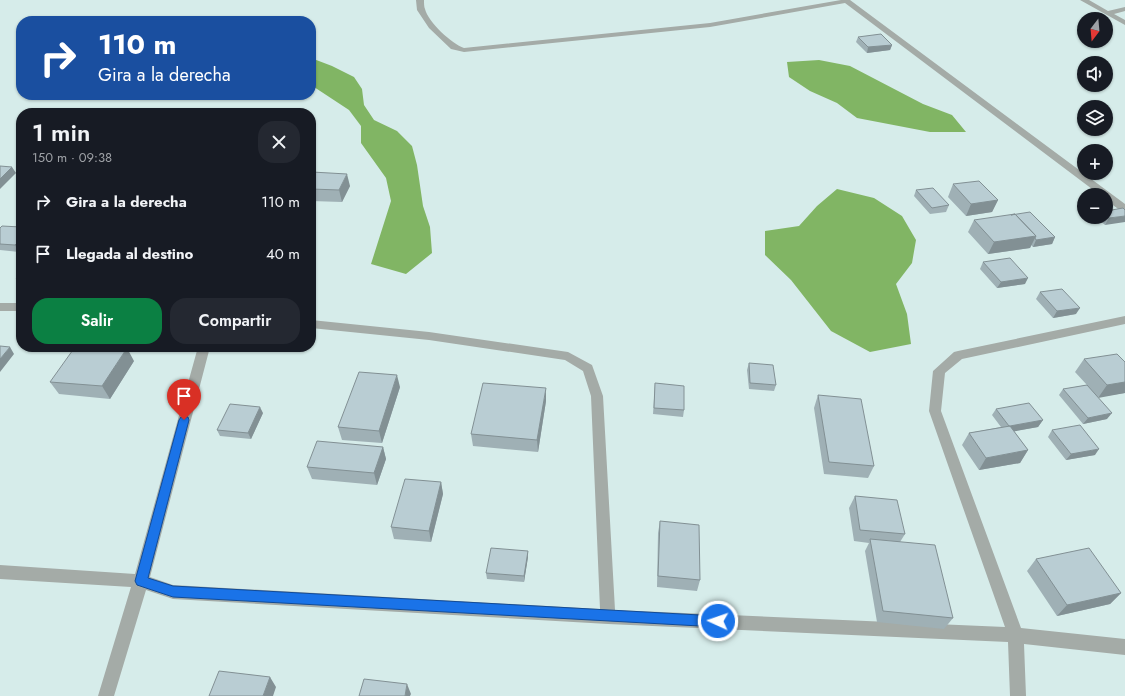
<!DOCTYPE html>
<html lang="es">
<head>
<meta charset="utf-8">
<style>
  body { margin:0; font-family:Jost,sans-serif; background:#242831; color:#f1f3f6; height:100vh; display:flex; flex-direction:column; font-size:15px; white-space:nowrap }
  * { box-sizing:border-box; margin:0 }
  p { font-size:13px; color:#9ea1a6 }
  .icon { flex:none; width:22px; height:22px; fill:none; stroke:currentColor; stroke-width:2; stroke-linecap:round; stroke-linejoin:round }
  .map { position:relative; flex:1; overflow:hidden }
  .sheet { position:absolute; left:16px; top:108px; width:300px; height:244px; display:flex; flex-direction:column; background:#171b24; border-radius:16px; box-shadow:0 1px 3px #0004 }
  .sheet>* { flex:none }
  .guide { position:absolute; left:16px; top:16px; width:300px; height:84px; border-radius:16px; box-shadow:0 1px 3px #0004; background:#1a4fa0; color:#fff; overflow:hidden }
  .needle { width:26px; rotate:196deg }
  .buttons { position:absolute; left:1077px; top:12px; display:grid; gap:8px }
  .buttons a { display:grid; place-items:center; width:36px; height:36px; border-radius:50%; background:#171b24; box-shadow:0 1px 3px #0004; font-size:20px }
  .pin { position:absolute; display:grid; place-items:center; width:34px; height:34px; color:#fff; margin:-41px -17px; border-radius:50% 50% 50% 0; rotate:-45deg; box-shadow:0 0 4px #0007 }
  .pin .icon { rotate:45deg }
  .me { position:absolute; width:44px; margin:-22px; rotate:273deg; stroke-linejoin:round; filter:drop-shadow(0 0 3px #0008) }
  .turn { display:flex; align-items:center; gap:14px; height:84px; padding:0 16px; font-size:18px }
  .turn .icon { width:52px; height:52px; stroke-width:2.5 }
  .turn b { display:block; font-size:28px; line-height:34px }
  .round { display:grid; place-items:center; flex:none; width:42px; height:42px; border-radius:16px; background:#242831 }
  .summary { display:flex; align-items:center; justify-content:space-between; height:68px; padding:0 16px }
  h1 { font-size:24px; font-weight:600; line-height:30px }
  .action { display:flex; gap:8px; margin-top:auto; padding:8px 16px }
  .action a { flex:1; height:46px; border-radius:16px; background:#0b8043; color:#fff; font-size:16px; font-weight:600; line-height:46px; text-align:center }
  .action a+a { background:#242831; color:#f1f3f6 }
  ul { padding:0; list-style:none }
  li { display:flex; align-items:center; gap:12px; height:52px; padding:0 16px }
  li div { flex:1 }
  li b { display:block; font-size:15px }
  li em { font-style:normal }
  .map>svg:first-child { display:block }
  .forest { fill:#81b564 }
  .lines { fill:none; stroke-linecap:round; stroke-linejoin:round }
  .street { fill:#a4aba7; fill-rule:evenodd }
  .wall { fill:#9fb0b5 }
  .shaded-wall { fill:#829094 }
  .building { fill:#b9cdd3; stroke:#829094 }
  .route { fill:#1a73e8; stroke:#114b97 }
</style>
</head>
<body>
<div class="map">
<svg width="1125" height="696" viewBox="0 0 1125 696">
  <rect width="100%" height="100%" fill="#d6ecea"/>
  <!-- forest -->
  <path class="forest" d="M311,58L332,66L354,77L362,89L364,105L374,120L397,131L412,146L417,165L423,206L430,227L432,253L406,274L371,264L391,201L386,178L361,143V126L349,110L311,85Z
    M819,60L850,66L923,104L952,115L966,132H930L857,118L837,103L810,91L789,77L787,62Z
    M837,189L874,198L902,216L916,240L912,263L896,284L907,314L911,344L870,352L831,331L791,280L765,255V231L799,226L817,206Z"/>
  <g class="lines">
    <!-- street -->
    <path class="street" d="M416,0H424C424,3 424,7 425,9C428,22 452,44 464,48L710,23L841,0H850L1125,204V212L1121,211L1106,200V195H1100L845,3L710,27L464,52L451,49L429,28L417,10Z
      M1080,0H1089L1108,11L1125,7V11L1114,14L1125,20V25Z
      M0,303H21V311H0Z
      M1125,316V324L962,359L945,373L941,411L1021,628L1125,639V655L1024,644L1026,696H1010L1008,642L608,624L173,599L146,590L114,696H98L131,587L0,579V565L135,574L198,347H210L150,577L173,585L600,609L591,396L583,371L565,360L429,340L311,328V320L429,332L568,352L592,365L603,396L615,610L1005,627L929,411L933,371L954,352L958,351Z"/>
  </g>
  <!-- wall -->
  <path class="wall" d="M858,37L892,45L890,50L867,53L856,42Z
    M311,175L350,186L342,202L311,201Z
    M953,184L998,200L992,212L966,216L948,197Z
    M916,190L949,205L946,212L930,214L914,196Z
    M1123,208L1105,225L1097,218L1098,217H1106V211Z
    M974,220L1055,237L1052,244L1033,247L1031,245L1030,248L988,254L968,232Z
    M21,227V250L19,252L0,250V228Z
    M983,262L1025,284L997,288L980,269Z
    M21,273V286L16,279Z
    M1040,292L1076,314L1053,318L1036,299Z
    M1084,359L1125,362V393L1098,397L1107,419L1083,424L1059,395L1063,389L1087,385L1075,372Z
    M134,361L110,399L59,394L50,382Z
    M749,363L776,385L774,391L749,389L747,370Z
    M655,383L684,410L683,417L653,414Z
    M400,387L382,443L342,440L338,427Z
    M818,395L874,466L868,478L824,474L814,408Z
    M546,401L538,452L473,446L471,434Z
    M996,409L1043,420L1038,427L1014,431L1028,450L1020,463L979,470L962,445L969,433L1001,427L992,415Z
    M263,413L251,439L220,436L217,430Z
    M1052,430L1095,455L1066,460L1048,437Z
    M383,447L386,459L377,485L312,479L307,467Z
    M441,482L443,494L431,542L394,539L391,527Z
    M855,496L905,534L900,542L953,618L944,629L877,622L865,551L869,543L854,541L849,508Z
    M660,521L700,580L697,591L657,587L658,533Z
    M528,551V557L524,582L487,579L486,573Z
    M1036,559L1121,593L1110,604L1057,616L1027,571Z"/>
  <!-- shaded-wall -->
  <path class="shaded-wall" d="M892,45L890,50L867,53L868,47Z
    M12,167L16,173L0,189V179Z
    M347,174L350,186L342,202L339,190Z
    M998,200L992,212L966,216L971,204Z
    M1125,216V222L1105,225L1109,218Z
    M1036,236L1030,248L988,254L994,242Z
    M1055,237L1052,244L1033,247L1036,240Z
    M21,239V250L19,252L15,245Z
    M312,253L315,265L311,274V254Z
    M1028,278L1025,284L997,288L1001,282Z
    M1080,308L1076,314L1053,318L1057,311Z
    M10,347L14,354L0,372V359Z
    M127,348L134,361L110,399L102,386Z
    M397,375L400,387L382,443L379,431Z
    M1125,382V393L1098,398L1107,385Z
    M546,388V401L538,452L537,440Z
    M260,407L263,413L251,439L248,433Z
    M1112,413L1107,419L1083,424L1088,418Z
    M1043,420L1038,427L1005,433L1009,426Z
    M383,447L386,459L377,485L374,473Z
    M1099,449L1095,455L1066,460L1071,454Z
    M1028,450L1020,463L979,470L986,458Z
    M441,482L443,494L431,542L429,531Z
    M528,551V557L524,582V576Z
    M1121,593L1110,604L1057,616L1067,605Z
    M270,677L276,687L273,696H263Z
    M407,684L411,694L410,696H405Z"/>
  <!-- building -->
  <path class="building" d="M881,34L892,45L868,47L858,37Z
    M0,166L12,167L0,179Z
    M312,172L347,174L339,190L311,189V175Z
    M979,181L998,200L971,204L953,184Z
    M933,188L949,205L932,208L916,190Z
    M1123,208L1125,210V216L1109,218L1106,216V211Z
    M1030,212L1055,237L1036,240L1035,238L1036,236L1015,214L1011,215Z
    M1015,214L1036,236L994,242L974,220Z
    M2,226L21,227V239L15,245L0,244V228Z
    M1010,258L1028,278L1001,282L983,262Z
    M21,273V279H16Z
    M1062,289L1080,308L1057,311L1040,292Z
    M0,346L10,347L0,359Z
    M75,347H108L127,348L102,386L50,382Z
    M1117,354L1125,362V382L1107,385L1084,359Z
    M749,363L773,365L776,385L750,383Z
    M359,372L397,375L379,431L338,427Z
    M483,383L546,388L537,440L471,434Z
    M655,383L684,386V410L654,408Z
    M1087,385L1112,413L1088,418L1063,389Z
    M818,395L861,399L874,466L829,462Z
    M1029,403L1043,420L1010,426H1009L996,409Z
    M230,404L260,407L248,433L217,430Z
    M1080,425L1099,449L1071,454L1052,430Z
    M1010,426L1028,450L986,458L969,433Z
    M317,441L383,447L374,473L307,467Z
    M405,479L441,482L429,531L391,527Z
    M855,496L897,500L905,534L860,530Z
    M660,521L699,525L700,580L658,576Z
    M870,539L935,545L953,618L883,611Z
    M491,548L528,551L524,576L486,573Z
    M1089,548L1121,593L1067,605L1036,559Z
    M219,671L270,677L263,696H209Z
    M364,679L407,684L405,696H359Z"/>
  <!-- route -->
  <path class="route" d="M184,416L188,417L189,420L148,578L173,586L718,616L722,617L724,621L722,625L718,627L173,597L137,585L135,581L179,420L181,417Z"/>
</svg>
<div class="buttons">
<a><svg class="needle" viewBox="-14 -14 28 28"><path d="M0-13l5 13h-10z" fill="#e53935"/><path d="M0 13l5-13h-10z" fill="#9ea1a6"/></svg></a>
<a><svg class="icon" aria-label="sound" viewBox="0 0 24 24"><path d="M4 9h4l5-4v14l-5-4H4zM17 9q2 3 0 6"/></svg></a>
<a><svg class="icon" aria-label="layers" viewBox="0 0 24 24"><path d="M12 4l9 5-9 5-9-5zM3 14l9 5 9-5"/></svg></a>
<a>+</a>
<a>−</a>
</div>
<div class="pin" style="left:184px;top:420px;background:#d93025"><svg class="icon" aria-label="arrive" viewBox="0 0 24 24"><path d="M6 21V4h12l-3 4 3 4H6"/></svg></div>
<svg class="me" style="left:718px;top:621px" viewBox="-20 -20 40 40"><circle r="17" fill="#1a73e8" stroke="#fff" stroke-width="3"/><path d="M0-11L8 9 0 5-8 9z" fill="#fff"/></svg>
<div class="guide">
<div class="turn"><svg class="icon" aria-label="right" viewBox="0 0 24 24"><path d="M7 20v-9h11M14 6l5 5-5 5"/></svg><div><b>110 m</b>Gira a la derecha</div></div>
</div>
<section class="sheet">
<div class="summary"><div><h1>1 min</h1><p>150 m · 09:38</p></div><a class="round"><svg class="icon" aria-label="close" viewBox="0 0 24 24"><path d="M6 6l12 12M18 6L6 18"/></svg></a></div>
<ul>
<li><svg class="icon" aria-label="right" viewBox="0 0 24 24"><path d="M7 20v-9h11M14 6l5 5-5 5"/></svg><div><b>Gira a la derecha</b></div><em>110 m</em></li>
<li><svg class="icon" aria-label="arrive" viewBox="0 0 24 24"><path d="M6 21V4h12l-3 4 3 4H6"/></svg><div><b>Llegada al destino</b></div><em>40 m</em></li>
</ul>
<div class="action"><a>Salir</a><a>Compartir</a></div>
</section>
</div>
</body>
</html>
